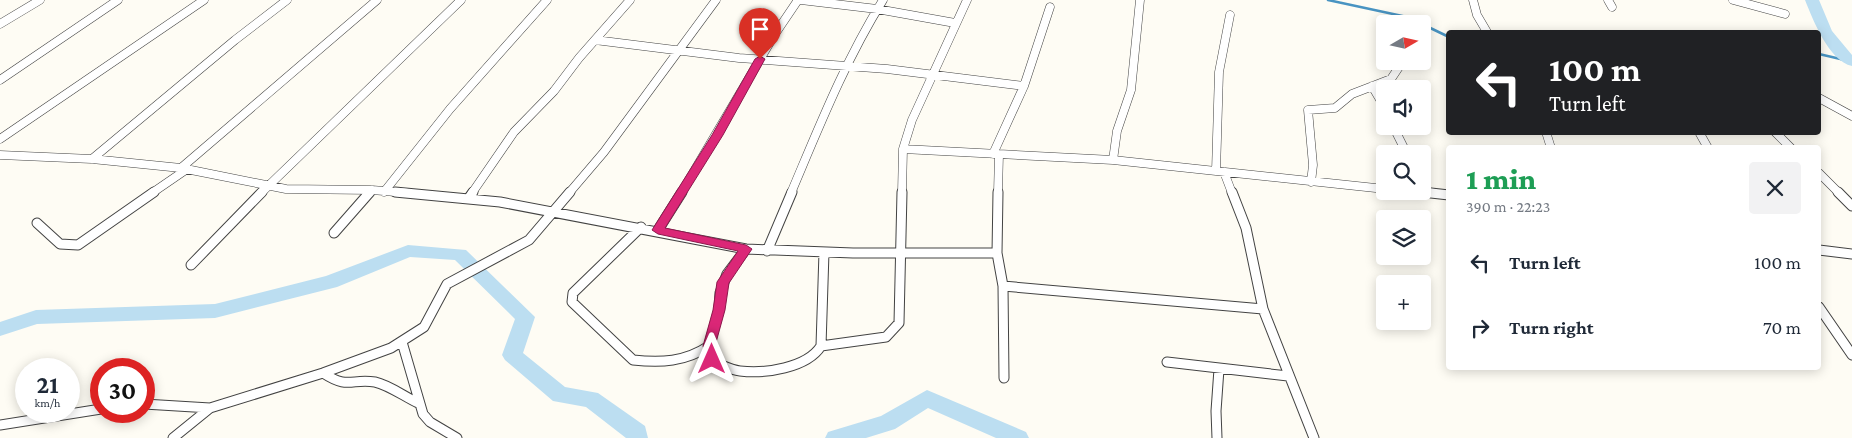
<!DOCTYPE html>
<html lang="en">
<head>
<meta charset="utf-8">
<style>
  body { margin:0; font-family:"Crimson Pro",serif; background:#f2f2f3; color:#1f2937; height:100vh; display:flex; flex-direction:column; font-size:19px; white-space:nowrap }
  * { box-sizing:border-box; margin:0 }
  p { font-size:16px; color:#747a83 }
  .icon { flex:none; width:28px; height:28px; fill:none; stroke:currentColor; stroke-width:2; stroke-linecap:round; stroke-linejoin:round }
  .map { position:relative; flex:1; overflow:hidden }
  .details { position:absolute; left:1446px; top:145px; width:375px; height:225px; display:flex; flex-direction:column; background:#fff; border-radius:5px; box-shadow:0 2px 12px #0003 }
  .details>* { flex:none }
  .guide { position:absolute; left:1446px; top:30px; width:375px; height:105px; border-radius:5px; box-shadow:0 2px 12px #0003; background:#202124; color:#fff; overflow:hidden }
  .needle { width:32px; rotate:81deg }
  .controls { position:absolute; left:1376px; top:15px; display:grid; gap:10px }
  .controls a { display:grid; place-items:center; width:55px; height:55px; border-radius:5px; background:#fff; box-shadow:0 2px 12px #0003; font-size:25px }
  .speed { position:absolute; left:15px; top:358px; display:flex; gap:10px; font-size:25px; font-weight:700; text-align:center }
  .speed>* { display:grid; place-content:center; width:65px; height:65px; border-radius:50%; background:#fff; box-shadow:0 2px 12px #0003; line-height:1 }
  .speed small { font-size:12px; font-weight:400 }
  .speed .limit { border:8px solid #d22; background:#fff; color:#111 }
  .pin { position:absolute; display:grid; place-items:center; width:42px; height:42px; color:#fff; margin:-51px -21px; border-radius:50% 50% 50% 0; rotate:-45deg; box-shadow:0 0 5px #0007 }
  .pin .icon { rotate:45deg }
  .me { position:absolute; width:55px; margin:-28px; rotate:0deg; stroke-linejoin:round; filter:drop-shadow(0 0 4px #0008) }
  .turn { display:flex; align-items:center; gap:18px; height:105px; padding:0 20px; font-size:22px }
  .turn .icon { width:65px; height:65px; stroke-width:2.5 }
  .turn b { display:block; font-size:35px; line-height:42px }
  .round { display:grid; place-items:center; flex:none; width:52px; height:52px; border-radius:5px; background:#f2f2f3 }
  .head { display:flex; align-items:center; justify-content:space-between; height:85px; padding:0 20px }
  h1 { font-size:30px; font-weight:800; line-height:38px; color:#1e9e55 }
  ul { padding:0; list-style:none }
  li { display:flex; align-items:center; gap:15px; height:65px; padding:0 20px }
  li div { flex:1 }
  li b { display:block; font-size:19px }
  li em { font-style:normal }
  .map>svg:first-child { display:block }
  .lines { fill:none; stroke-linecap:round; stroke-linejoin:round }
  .stream { stroke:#4994c2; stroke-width:2.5 }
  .river { fill:#bcdef1; fill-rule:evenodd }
  .minor-far1-casing { stroke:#434343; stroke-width:9 }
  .minor-casing { stroke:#434343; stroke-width:11 }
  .minor-far1 { stroke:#fff; stroke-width:8 }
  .minor { stroke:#fff; stroke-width:9 }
  .route { fill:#db2777; stroke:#8e194d }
</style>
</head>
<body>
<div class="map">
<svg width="1852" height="438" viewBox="0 0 1852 438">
  <rect width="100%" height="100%" fill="#fefcf4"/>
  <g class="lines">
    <!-- stream -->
    <path class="stream" d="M1328,0L1407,17L1421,24
      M1422,24L1449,37
      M1819,54L1849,61"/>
    <!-- river -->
    <path class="river" d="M1805,0H1819L1832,31L1852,55V66C1829,61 1813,20 1805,0Z
      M408,245L466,250L535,317L523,353L565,387L598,393L645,426L648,438H626L586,407L553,401L505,360L502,355L515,319L455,260L410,257L337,287L215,318L37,324L0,336V322L36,310L215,304L326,276Z
      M927,390L1026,432L1029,438H996L928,408L895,429L866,438H825L828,432L881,416Z"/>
    <defs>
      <path id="minor-far1" d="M801,0L877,9L955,23
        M967,0L912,120L903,149L1113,160L1385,189
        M1473,0L1477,15L1487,32
        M1608,0L1612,7
        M1733,0L1785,14
        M0,24L40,0
        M595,40L739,58L887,69L1024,86L993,154
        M0,80L118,0
        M1024,86L1050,7
        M1372,86L1385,108
        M1819,98L1852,116
        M1393,126L1407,154
        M1546,132L1551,148
        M1699,132L1708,148
        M1775,132L1791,148
        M0,139L204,0
        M0,155L92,159L181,168L286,189L372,190L408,193
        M92,159L235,40L287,0
        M1113,160L1117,131L1131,90L1140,0
        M181,168L377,0
        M1216,171L1219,72L1230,15
        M1224,172L1232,193
        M1819,173L1839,193
        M1311,182L1313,165L1308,110L1335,108L1352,94L1391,79L1399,67
        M1422,183L1428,193
        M1411,191L1434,193
        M384,192L450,109L547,0
        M152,193L187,169
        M261,193L461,0
        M369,193L372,190
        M472,193L514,132L554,91L579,58L630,0
        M569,193L604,152L716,0
        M681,193L775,34L798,0
        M791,193C819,127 845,61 883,0
        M902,193L903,149
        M998,193L999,154"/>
      <path id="minor" d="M395,192L500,202L746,249L853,253H997
        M998,192L997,253L1003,286L1004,378
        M1232,192L1246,228L1263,309L1314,438
        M1422,192L1449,195
        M1838,192L1852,206
        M468,199L473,192
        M37,223L60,244L78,245L154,192
        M641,227L573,293L572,302L633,360C661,363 685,362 709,346
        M658,230L682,192
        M334,233L370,192
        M746,249L727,274L720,293L719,310L709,346L714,362C722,365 731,370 740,371C765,374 807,368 821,346L824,252
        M1819,250L1852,254
        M767,251L792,192
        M191,265L262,192
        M1003,286L1263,309
        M1819,307L1852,355
        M402,342L423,414L430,422L457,438
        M821,346L886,337L899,323L902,192
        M1167,362L1288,376
        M323,373C349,390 351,378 375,382C389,385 405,397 418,403
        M144,404L210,408
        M0,425L101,409
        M173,438L210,408L323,373L391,348L424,327L447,284L529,240L570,192
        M1217,438L1216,411L1219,369"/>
    </defs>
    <!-- minor-far1 casing -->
    <use href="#minor-far1" class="minor-far1-casing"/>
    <!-- minor casing -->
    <use href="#minor" class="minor-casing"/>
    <!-- minor-far1 -->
    <use href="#minor-far1" class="minor-far1"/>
    <!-- minor -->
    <use href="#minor" class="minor"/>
  </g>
  <!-- route -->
  <path class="route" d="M760,56L765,59L723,135L665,228L746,245L752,249L729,283L725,310L715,346L719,359L712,364L708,362L703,346L713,310L717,282L738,251L658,234L652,230L712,135L755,59Z"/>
</svg>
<div class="controls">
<a><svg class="needle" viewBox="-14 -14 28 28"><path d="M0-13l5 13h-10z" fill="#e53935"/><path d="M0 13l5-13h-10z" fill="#747a83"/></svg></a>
<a><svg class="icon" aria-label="sound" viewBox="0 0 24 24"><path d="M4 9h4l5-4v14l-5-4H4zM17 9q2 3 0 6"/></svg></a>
<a><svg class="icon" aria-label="search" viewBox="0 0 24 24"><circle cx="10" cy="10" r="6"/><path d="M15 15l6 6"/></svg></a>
<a><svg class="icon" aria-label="layers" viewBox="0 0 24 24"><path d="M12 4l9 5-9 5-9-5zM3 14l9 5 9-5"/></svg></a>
<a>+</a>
</div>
<div class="speed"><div>21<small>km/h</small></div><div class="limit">30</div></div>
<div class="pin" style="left:760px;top:59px;background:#d93025"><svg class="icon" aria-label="arrive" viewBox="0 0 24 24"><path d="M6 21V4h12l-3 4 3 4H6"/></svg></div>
<svg class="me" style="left:712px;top:359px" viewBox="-20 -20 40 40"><path d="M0-17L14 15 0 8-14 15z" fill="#db2777" stroke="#fff" stroke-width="4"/></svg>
<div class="guide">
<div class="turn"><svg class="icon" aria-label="left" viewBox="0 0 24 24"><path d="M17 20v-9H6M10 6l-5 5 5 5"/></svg><div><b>100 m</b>Turn left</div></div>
</div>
<section class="details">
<div class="head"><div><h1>1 min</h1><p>390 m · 22:23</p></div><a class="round"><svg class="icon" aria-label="close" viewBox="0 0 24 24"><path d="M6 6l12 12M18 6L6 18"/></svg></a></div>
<ul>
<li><svg class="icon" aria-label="left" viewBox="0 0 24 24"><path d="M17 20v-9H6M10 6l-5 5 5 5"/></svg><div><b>Turn left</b></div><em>100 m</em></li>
<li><svg class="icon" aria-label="right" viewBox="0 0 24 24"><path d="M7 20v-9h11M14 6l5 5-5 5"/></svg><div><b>Turn right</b></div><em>70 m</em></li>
</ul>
</section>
</div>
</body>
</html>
